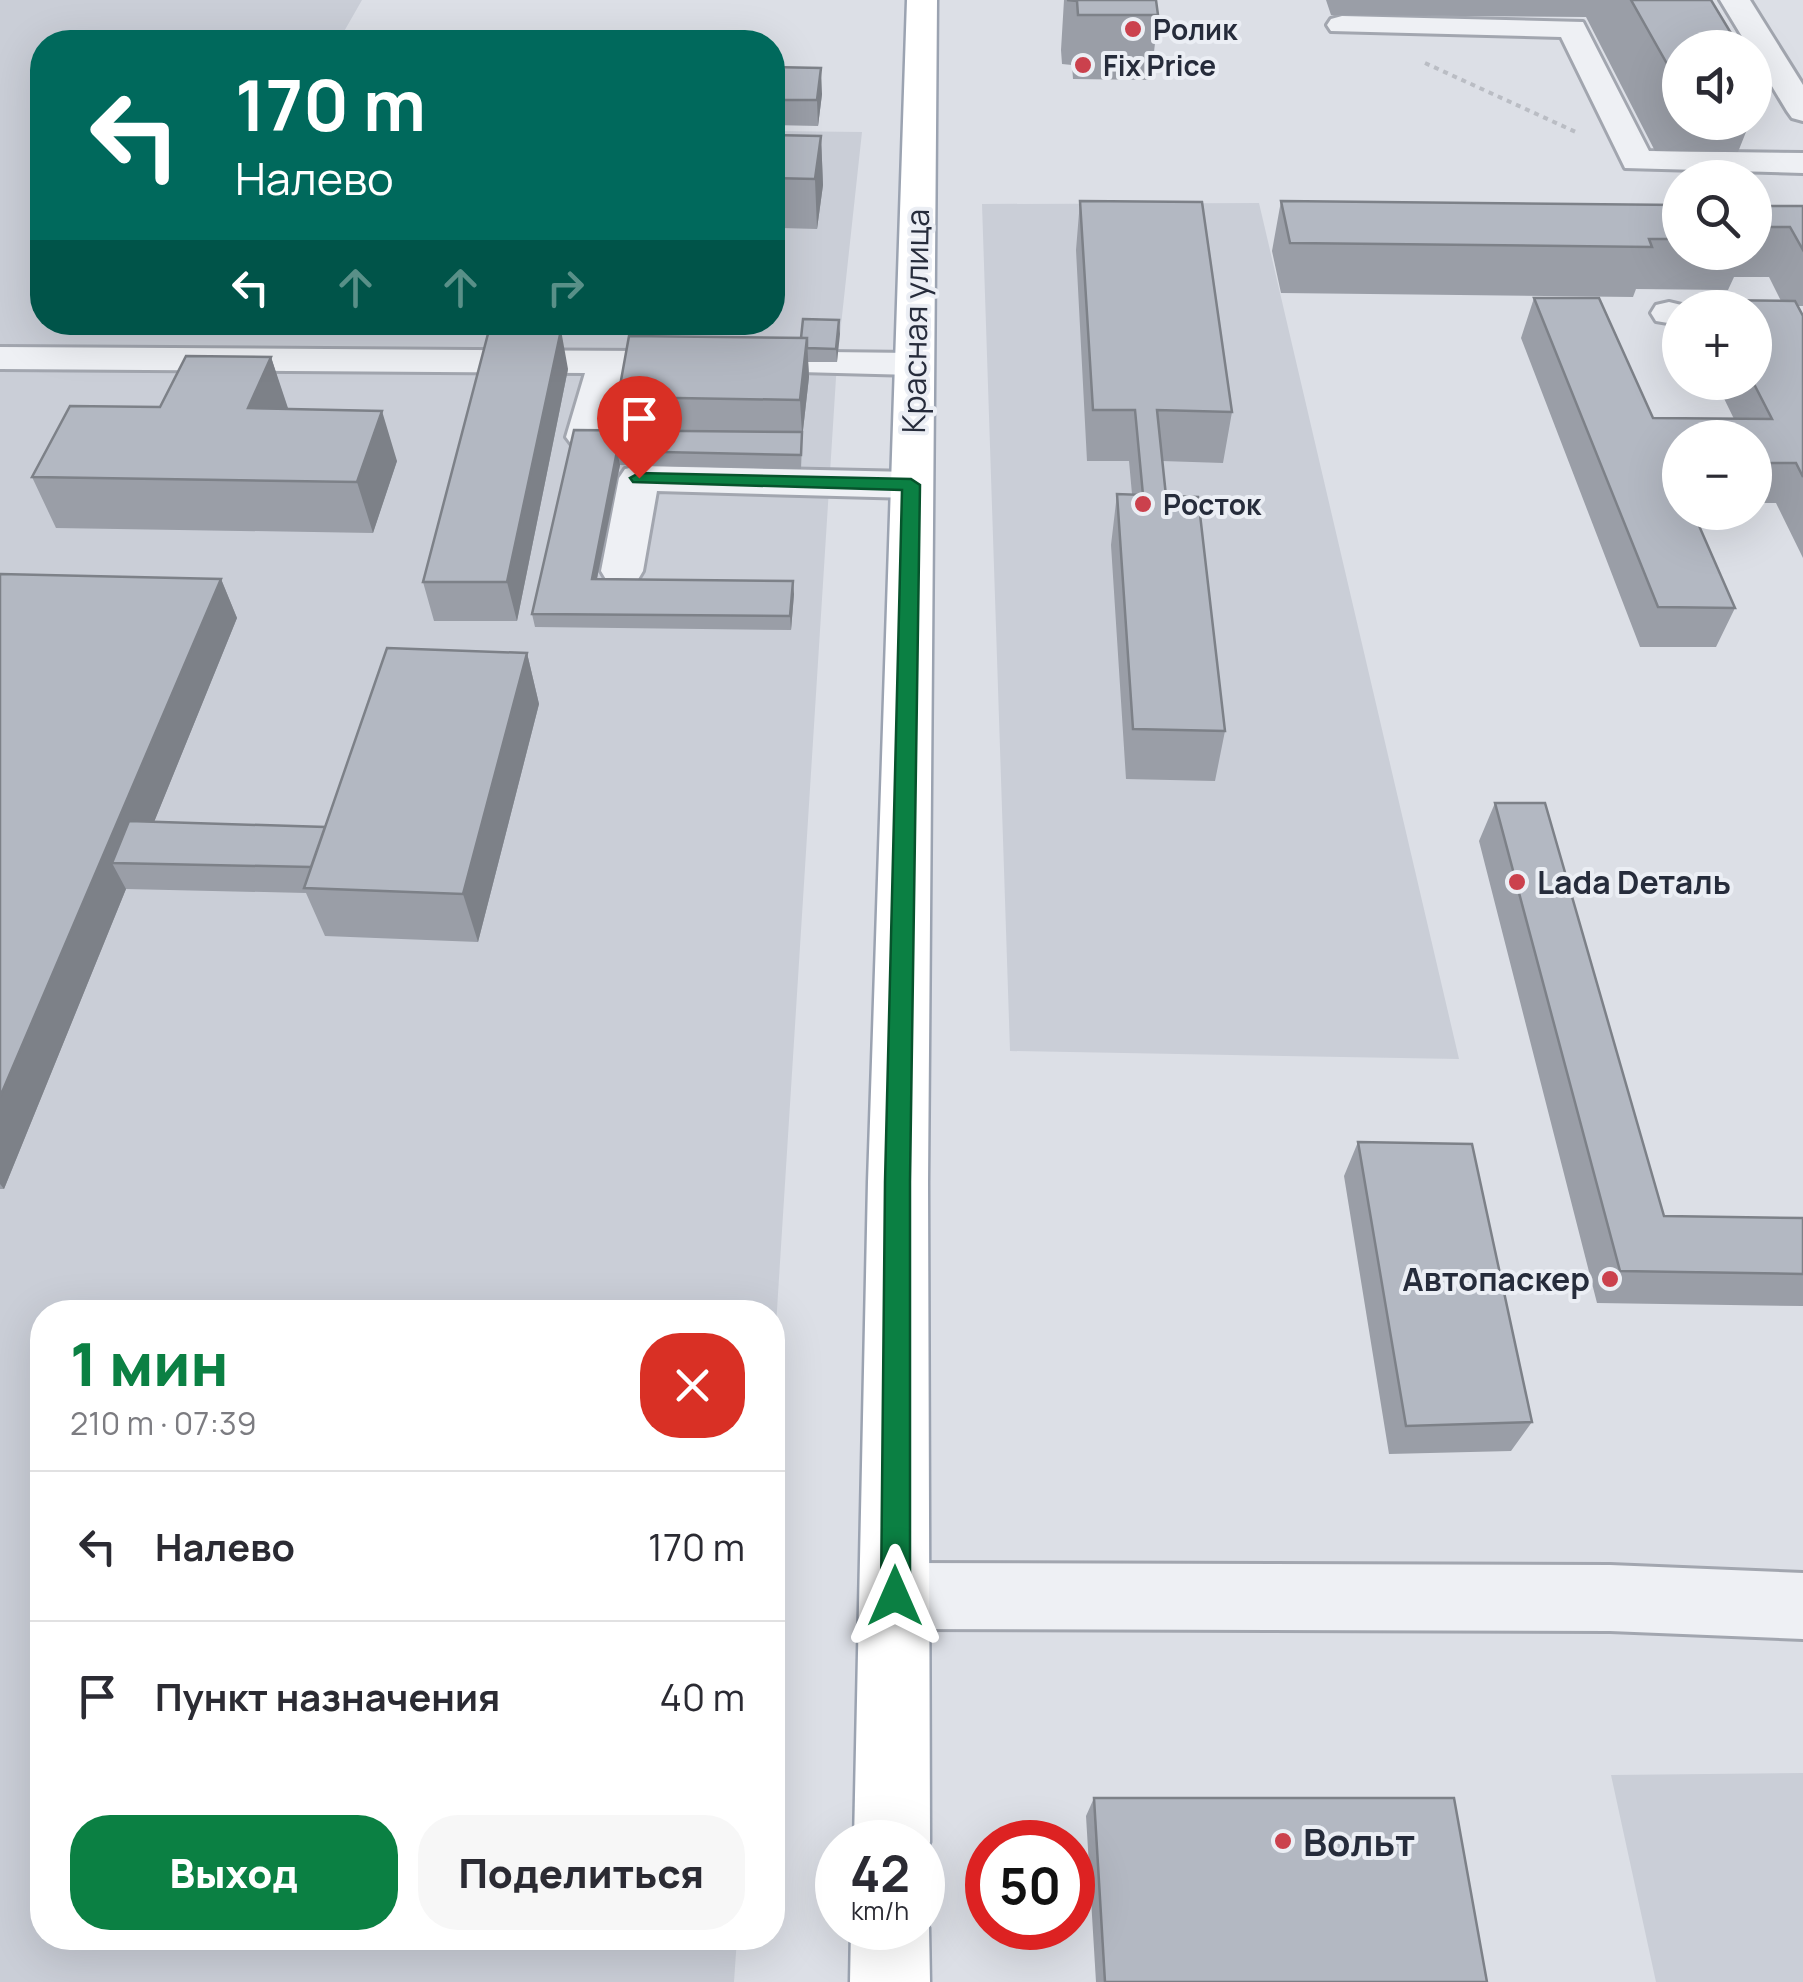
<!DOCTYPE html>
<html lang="ru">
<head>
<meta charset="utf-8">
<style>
  body { margin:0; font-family:Manrope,sans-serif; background:#f7f7f7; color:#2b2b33; height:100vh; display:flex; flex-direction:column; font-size:38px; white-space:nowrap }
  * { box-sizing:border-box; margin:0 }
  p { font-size:32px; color:#7c7c81 }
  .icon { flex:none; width:55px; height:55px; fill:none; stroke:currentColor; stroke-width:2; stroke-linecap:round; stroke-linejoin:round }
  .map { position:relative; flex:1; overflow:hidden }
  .drawer { position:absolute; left:30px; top:1300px; width:755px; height:650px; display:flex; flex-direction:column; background:#fff; border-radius:40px; box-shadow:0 10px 40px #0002 }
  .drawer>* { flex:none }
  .hud { position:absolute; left:30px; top:30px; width:755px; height:305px; border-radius:40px; box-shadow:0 10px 40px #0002; background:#00695c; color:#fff; overflow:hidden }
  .buttons { position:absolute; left:1662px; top:30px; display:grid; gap:20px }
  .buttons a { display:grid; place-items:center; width:110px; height:110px; border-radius:50%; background:#fff; box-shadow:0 10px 40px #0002; font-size:50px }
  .speed { position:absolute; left:815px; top:1820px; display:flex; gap:20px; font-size:50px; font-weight:700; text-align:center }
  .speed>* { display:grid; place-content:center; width:130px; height:130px; border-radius:50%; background:#fff; box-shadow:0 10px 40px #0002; line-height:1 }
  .speed small { font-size:25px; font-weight:400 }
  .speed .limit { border:15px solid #d22; background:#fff; color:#111 }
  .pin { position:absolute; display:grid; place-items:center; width:85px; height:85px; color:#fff; margin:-102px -42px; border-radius:50% 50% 50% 0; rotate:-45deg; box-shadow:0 0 10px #0007 }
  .pin .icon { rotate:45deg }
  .me { position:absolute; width:110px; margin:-55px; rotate:0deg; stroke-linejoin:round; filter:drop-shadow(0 0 8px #0008) }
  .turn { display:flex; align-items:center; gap:35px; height:210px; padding:0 40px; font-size:45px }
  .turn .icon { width:130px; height:130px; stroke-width:2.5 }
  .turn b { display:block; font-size:70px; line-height:85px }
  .lanes { display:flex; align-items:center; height:95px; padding:0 40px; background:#0003; justify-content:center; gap:50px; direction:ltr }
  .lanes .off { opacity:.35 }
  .round { display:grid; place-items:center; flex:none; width:105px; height:105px; border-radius:40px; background:#f7f7f7 }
  .overview { display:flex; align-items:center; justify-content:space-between; height:170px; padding:0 40px }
  h1 { font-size:60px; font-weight:800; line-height:75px; color:#0b8043 }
  .cta { display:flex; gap:20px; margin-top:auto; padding:20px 40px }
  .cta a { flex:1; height:115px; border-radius:40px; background:#0b8043; color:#fff; font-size:40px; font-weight:800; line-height:115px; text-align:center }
  .cta a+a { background:#f7f7f7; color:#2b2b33 }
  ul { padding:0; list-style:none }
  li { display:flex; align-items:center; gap:30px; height:150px; padding:0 40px; border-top:2px solid #e1e1e2 }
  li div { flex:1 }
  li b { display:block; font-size:38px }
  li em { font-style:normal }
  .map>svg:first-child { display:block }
  .built { fill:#caced7 }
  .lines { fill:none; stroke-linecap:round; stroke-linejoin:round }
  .minor-casing { stroke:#a2a6af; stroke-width:6 }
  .major-casing { stroke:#9ba3b1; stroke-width:5 }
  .path { stroke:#babdc4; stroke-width:4; stroke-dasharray:5 5; stroke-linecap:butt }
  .minor { fill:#eef0f4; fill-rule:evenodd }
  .major { fill:#fff; fill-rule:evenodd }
  .wall { fill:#9a9ea7 }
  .shaded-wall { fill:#7d8188 }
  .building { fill:#b3b8c2; stroke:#7d8188; stroke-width:2.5 }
  .route { fill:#0b8043; stroke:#07532c; stroke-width:2.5 }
  .poi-dot { fill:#cb414d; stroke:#ebeef4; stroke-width:4 }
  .labels { text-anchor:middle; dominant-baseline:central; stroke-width:8; stroke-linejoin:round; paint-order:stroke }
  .far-poi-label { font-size:28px; font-weight:bold; fill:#262c3b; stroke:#ebeef4; text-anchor:start }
  .street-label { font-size:32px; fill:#262c3b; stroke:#ebeef4 }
  .poi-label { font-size:32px; font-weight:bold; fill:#262c3b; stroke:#ebeef4; text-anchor:start }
  .near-poi-label { font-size:38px; font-weight:bold; fill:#262c3b; stroke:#ebeef4; text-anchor:start }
</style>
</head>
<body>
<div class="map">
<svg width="1803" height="1982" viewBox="0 0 1803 1982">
  <rect width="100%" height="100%" fill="#dcdfe6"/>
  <!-- built -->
  <path class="built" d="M0,0H362L338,42H42V322H772L773,131L862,132L837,362L773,1373L772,1312H42V1938H737L734,1982H0Z
    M1259,203L1459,1059L1010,1051L982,204Z
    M1803,1773V1982H1656L1611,1775Z"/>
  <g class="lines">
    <defs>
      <path id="minor" d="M1720,0H1750L1803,85V121L1792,118L1787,111L1755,58V48H1749Z
        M1342,16L1583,22L1649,151L1803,153V173L1625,168L1561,37L1331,31L1327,25L1331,19Z
        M1669,302L1694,308H1680V325L1656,321L1651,313L1656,305Z
        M0,347L642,351L655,354L661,362L655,370L623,373L606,437L600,445L586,449L572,445L566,437L585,373L0,369Z
        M735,351L913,353L926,356L932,364L926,372L913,375L722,370L716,362L722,354Z
        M639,466L911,472L925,476L931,485L925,494L911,498L657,491L643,571L637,581L622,585L607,581L601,571L619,478L625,469Z
        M895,1563L1610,1565L1803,1573V1639L1610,1631L895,1629L871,1620L862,1596L871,1572Z"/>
      <path id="major" d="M907,0H937L928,1182L930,1842L922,1860V1842H854L868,1182Z
        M922,1912L929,1928L930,1982H850L851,1928H922Z"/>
    </defs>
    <!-- minor casing -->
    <use href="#minor" class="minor-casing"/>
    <!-- major casing -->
    <use href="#major" class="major-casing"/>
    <!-- path -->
    <path class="path" d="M1425,63L1578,133"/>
    <!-- minor -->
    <use href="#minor" class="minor"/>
    <!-- major -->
    <use href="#major" class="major"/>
  </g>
  <!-- wall -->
  <path class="wall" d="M1064,0H1156L1158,15L1151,80L1073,79L1072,65L1062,64L1061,50Z
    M1326,0H1711L1680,48V122H1750L1738,152L1655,151L1586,17L1331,15Z
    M772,67L822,94L818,126L772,125Z
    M1755,71L1764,86L1755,109Z
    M772,135L821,136L823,185L817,229L781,228L783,257L776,319H772Z
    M1080,201L1232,412L1223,463L1162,461L1166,496L1225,731L1215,781L1126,779L1111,545L1117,494H1132L1129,461H1087L1076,250Z
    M1281,201L1680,205V252H1755V206H1803V306H1797L1803,316V558L1776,503H1755V438H1680V512L1735,608L1716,647H1640L1521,338L1534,298L1653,418L1734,419L1716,382H1755V308H1708L1711,300L1781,301L1769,277H1734L1728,290L1636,289L1633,297L1281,293L1272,251Z
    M839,320L837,362H808L809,377L802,439L801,469L620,465L597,579L794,594L791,630L535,627L532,614L623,430L618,397L801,338Z
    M271,357L287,409L397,461L373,533L56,528L32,477L160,407Z
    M568,369L517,621H434L423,582Z
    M0,574L221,579L237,618L154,822L325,827L527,653L539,704L478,942L325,936L306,893L126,889L4,1189H0Z
    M1495,803L1664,1216L1803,1218V1306L1597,1303L1479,841Z
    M1358,1142L1532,1422L1511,1451L1389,1454L1344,1176Z
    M1094,1798L1487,1982H1096L1086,1816Z"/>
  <!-- shaded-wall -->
  <path class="shaded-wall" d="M821,68L822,94L818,126L817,100Z
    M821,136L823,185L817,229L815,179Z
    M780,207L783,257L776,319L773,269Z
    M839,320L840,334L837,362L836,349Z
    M561,330L568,369L517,621L507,582Z
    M807,338L809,377L802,439L801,469L802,434L800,400Z
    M271,357L288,408L266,459L248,408Z
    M382,411L397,461L373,533L357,482Z
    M617,451L620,465L594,593L592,579Z
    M221,579L237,618L137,864L112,863L126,889L4,1189L0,1184V1097Z
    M793,581L794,594L791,630L790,616Z
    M527,653L539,704L478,942L463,894Z"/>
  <!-- building -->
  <path class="building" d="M1067,0H1156L1158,15H1078L1077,1Z
    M1631,0H1711L1740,48H1680V85H1679Z
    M772,67L821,68L817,100H772Z
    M1755,71L1764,86H1755Z
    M772,135L821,136L815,179L772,178Z
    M1080,201L1202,202L1232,412L1157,410L1166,496L1198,497L1225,731L1133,729L1117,494L1143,495L1135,410H1093Z
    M1281,201L1680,205V239H1649L1652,247L1290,243Z
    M1755,206H1803V250L1790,227H1755Z
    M772,207H780L773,269H772Z
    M1534,298H1599L1653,418L1772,419L1753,382H1755V308H1715L1711,300L1795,301L1803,316V477L1796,463H1755V438H1680V460H1670L1680,482V512H1693L1735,608L1658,607Z
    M803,319L839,320L836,349L807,348V338H801Z
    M489,330H561L507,582H423Z
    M629,336L807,338L800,400L618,397Z
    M186,356L271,357L248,408L382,411L357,482L32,477L70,406L160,407Z
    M574,430L802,432L801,455L617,451L592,579L793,581L790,616L532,614Z
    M0,574L221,579L0,1097Z
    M387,648L527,653L463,894L304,888Z
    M1495,803H1545L1664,1216L1803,1218V1274L1620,1271Z
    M129,821L325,827L311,867L112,863Z
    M1358,1142L1472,1144L1532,1422L1406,1426Z
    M1094,1798H1454L1487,1982H1105Z"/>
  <!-- route -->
  <path class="route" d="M639,473L911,479L920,485L910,1182V1596L905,1606L895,1610L885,1606L881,1596L885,1182L902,490L633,482L630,478Z"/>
  <!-- markers -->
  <g class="poi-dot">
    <circle cx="1133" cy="29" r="10"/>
    <circle cx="1083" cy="65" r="10"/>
    <circle cx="1143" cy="504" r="10"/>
    <circle cx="1517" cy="882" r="10"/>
    <circle cx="1610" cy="1279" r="10"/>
    <circle cx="1283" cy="1841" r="10"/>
  </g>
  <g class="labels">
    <!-- far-poi labels -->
    <g class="far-poi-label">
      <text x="1153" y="29">Ролик</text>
      <text x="1103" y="65">Fix Price</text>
      <text x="1163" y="504">Росток</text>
    </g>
    <!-- street labels -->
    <g class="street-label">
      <text transform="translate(915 321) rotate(-89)">Красная улица</text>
    </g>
    <!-- poi labels -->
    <g class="poi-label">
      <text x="1537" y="882">Lada Dеталь</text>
      <text x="1590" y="1279" text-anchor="end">Автопаскер</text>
    </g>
    <!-- near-poi labels -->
    <g class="near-poi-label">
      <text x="1303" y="1841">Вольт</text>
    </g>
  </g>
</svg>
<div class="buttons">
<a><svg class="icon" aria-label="sound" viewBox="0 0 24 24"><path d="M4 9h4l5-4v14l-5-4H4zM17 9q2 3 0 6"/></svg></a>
<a><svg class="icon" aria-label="search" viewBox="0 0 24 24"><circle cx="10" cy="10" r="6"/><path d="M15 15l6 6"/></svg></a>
<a>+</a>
<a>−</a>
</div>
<div class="speed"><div>42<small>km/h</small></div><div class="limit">50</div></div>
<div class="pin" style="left:639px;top:478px;background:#d93025"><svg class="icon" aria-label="arrive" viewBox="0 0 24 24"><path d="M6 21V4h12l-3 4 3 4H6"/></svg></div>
<svg class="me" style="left:895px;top:1596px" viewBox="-20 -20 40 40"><path d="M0-17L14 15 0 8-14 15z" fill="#0b8043" stroke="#fff" stroke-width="4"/></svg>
<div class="hud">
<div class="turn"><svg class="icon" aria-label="left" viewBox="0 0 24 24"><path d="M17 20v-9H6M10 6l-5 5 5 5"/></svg><div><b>170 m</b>Налево</div></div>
<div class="lanes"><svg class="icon" aria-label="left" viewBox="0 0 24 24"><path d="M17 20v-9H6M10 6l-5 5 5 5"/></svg><svg class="icon off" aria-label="ahead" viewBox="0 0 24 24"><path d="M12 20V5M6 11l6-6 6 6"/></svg><svg class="icon off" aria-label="ahead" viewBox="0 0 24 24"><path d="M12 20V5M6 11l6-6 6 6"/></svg><svg class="icon off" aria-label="right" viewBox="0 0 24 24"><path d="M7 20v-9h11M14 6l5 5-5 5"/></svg></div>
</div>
<section class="drawer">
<div class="overview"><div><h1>1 мин</h1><p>210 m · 07:39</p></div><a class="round" style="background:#d93025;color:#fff"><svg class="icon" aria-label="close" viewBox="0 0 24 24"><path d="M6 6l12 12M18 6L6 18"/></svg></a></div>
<ul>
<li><svg class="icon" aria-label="left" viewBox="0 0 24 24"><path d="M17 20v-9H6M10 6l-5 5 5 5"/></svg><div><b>Налево</b></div><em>170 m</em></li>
<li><svg class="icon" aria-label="arrive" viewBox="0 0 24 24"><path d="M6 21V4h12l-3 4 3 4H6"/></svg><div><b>Пункт назначения</b></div><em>40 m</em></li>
</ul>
<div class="cta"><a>Выход</a><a>Поделиться</a></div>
</section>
</div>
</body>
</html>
